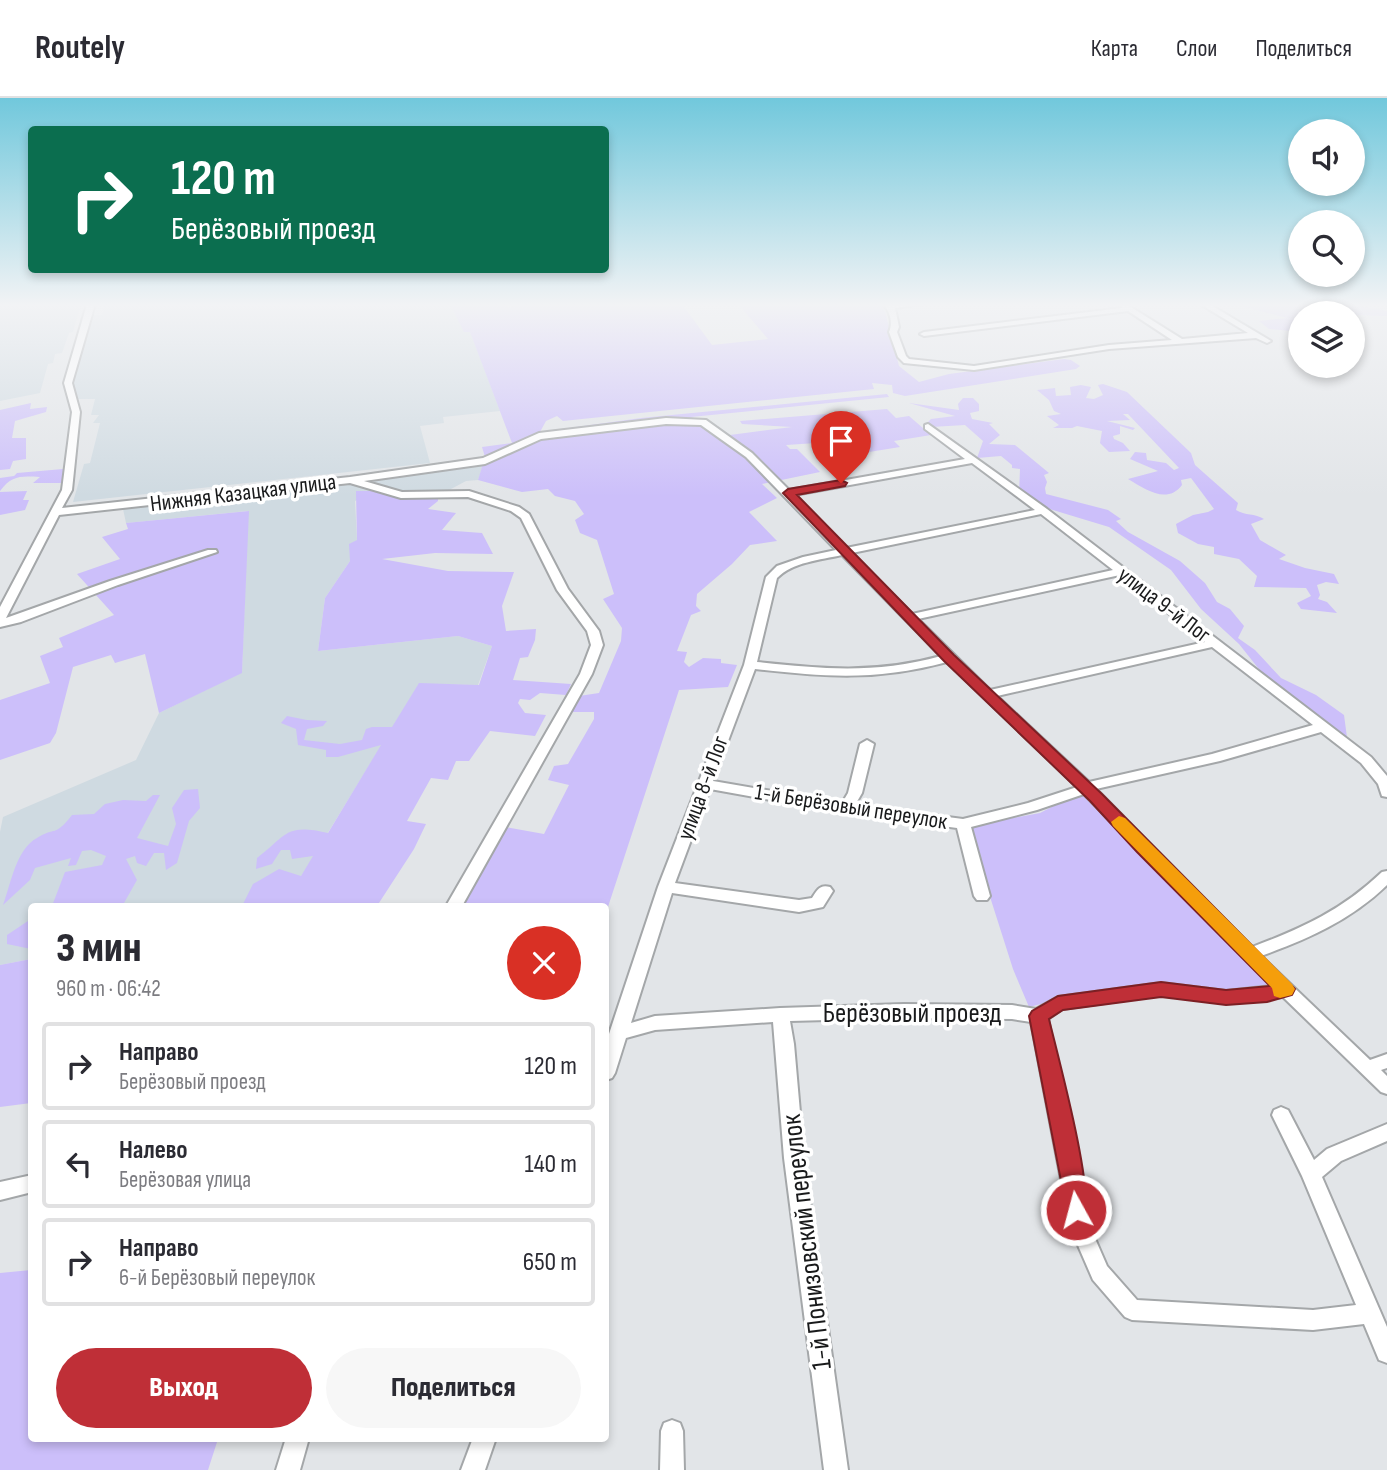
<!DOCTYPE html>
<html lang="ru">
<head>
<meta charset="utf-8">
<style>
  body { margin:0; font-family:"Sofia Sans Condensed",sans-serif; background:#f7f7f7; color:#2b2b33; height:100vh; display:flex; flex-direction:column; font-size:26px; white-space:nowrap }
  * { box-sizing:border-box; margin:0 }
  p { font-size:23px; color:#7c7c81 }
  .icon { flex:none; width:38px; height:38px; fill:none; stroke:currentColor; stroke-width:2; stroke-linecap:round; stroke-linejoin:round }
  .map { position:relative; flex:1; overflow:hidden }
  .details { position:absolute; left:28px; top:805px; width:581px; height:539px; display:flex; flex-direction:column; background:#fff; border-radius:7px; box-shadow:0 4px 10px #0003 }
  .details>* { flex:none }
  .hud { position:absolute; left:28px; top:28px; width:581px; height:147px; border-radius:7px; box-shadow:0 4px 10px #0003; background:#0b6e4f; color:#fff; overflow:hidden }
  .buttons { position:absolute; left:1288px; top:21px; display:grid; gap:14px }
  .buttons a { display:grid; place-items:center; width:77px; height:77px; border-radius:50%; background:#fff; box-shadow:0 4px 10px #0003; font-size:35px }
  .pin { position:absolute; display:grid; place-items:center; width:60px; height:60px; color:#fff; margin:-72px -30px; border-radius:50% 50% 50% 0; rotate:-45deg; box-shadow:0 0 7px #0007 }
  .pin .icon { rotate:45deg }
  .me { position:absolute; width:77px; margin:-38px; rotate:353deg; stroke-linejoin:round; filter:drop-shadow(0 0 5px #0008) }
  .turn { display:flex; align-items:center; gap:24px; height:147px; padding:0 28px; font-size:32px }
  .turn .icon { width:91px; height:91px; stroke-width:2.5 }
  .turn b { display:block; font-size:49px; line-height:60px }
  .round { display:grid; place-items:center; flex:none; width:74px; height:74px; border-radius:37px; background:#f7f7f7 }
  .head { display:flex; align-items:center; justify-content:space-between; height:119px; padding:0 28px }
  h1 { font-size:42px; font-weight:800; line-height:52px }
  .cta { display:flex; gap:14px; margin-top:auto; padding:14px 28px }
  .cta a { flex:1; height:80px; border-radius:42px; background:#bf2f37; color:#fff; font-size:28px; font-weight:800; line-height:80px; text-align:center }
  .cta a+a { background:#f7f7f7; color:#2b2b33 }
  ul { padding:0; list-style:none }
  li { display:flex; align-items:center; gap:21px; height:88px; margin:0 14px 10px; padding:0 14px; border:4px solid #e1e1e2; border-radius:7px }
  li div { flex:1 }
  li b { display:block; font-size:26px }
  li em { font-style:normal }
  header { display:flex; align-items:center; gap:42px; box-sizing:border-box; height:98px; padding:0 35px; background:#fff; border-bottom:2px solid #e1e1e2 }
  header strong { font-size:33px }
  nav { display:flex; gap:38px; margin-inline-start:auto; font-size:24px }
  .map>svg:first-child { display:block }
  .built { fill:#cfdae1 }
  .green { fill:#ccbffa }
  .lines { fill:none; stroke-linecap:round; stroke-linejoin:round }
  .minor-casing { stroke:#a4a7a9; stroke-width:4 }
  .minor { fill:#fff; fill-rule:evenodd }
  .route { fill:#bf2f37; stroke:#7c1f24; stroke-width:2 }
  .slow { fill:#f59e0b }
  .labels { text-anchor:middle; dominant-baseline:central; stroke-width:7; stroke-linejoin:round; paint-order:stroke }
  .street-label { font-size:23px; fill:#191a1b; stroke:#fff }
  .near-street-label { font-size:28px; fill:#191a1b; stroke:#fff }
</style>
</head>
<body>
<header>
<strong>Routely</strong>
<nav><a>Карта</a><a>Слои</a><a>Поделиться</a></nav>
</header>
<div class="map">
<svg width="1387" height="1372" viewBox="0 0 1387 1372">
  <rect width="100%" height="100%" fill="#e2e5e8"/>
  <!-- built -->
  <path class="built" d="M0,206H81L73,234L69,235L62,255L55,256L53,265L48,266L40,295L0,303Z
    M105,206H450L464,233H470L500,313L443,319L444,325L420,328L430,365L73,404L84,366L90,365L100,325H93L99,317H91L95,301H78L73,284L92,217H102Z
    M484,365L478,382L466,383L438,398L399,400L374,393L355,403L357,442L350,463L325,500L318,553L458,538L492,548L478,587L419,586L283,808H32L31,861L0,867V734L3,719L136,662L159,615L242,574L248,413L126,425L123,411L352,384Z"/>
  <!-- green -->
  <path class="green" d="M450,206H506L507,209L535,206H682L712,247L768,241L738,206H883L899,268L919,284L949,276L1064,261L1071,262L1080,268L1076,271L905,298L893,295L892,287L872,285L874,291L582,321L563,323L557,318L546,323L540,334L641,320L887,296L889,299L691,319L716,328L730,337L792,329L742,326L740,323L887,311L896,320L909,318L931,337L894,343L900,349L832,360L816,345L786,347L790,351H797L820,374L762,386L777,400L749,414L777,443L750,447L732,466L697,496L696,508L701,513L691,517L677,553L687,554L684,564L689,569L703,560L721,561V565L737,567L728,589L679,592L606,815V808H461L505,729L544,736L569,687L548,682L554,668L568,666L594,621V614H571L579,598L599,595L621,543L622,530L603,501L614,496L597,442L580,435L575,422L584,416L575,403L555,398L548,391L522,394L478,382L485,359L482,349L512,345L470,234H464Z
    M1233,206H1349L1387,213V218L1300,215V238L1291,233L1269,231L1259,223L1287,220Z
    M1103,286L1127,294L1191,355L1195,367L1238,405L1236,412C1245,418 1255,415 1264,421L1251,426L1260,442L1286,457L1279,461L1305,470L1334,476L1339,486L1326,484L1317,487L1320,497L1318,501L1327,504L1337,515L1301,511L1297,505L1311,498L1306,490L1254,489L1257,478L1239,461L1214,456V449L1198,446L1178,435L1176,426L1193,417L1208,414L1214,411L1191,380L1181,382L1182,387C1167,407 1145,391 1128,381L1158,373L1130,361L1135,354L1146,355L1147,362L1166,365L1174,372L1179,370L1128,316H1123L1130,322L1107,323L1135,330L1133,332L1120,328V336L1113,338L1114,341L1123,345L1130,353L1109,354L1100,345L1102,333L1077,328L1072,330H1053L1059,327L1047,318L1061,316L1054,313L1049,302L1037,292L1055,290L1056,298L1071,297L1070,289L1081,287L1091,289L1086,300L1094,301L1103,297L1098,287Z
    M963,300H973L979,306V313L970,315L972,321L993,325L989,326L1000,337L989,346L1015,347L1049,375L1044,377L1047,384L1045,390L1046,396L1108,412L1121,421L1116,423L1128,434L1180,463L1205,485L1217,504L1230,511L1244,528L1238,540L1255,552L1281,580L1316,597L1344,617L1348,647L1270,585L1239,546L1201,511L1171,472L1109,429L1043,409L1019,396L1020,371L1012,370V367L1001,358L977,360L983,343L965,327L931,329L927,325L931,321L955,318L909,305L959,312L958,306Z
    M31,305L30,311L47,309L46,314L15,323L12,340H26V361L13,363L10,371L0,372V312Z
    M63,371V385H33L40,379C21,378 12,377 0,393V380L14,378L17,375Z
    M27,393L23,402H29L25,412L0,417V394Z
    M356,393H374L399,400L438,398V403L428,411L456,415L442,432L482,435L493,456L435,455L382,461L448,473L514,474L502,508L506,533L536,531L535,542L528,559L520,560L513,582L571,586L566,597L540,595L530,602L520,601L518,605L525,615L546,617L535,638L490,633L469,663H456L448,682L431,680L407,723L426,726L414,751L377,808H242L253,786L279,771L301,778L313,758L292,761L290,752H281L272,766L256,771L257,760C287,737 285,725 328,735L381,647L338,659H326V652L298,647L296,631L281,625L287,618L307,622L327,623L323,628L307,631L304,642L340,646L362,642L366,631L372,629H392L419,585L479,587L492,548L458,538L318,553L325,500L350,463L349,446L357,442Z
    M249,413L242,575L159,615L145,556L115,565L111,557L73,569L56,635L50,645L0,662V602L50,585L40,558L63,549L59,540L114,517L77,476L120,461L102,439L128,431L126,425Z
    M198,691L200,710L189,723L177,765L166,772L164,755H154L146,768L137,765L135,758L126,761L137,782L124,805L131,808H52L65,774L102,767L106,758L91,752L82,753L76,767L68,768L71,760L35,770L30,782L3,807C11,786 16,751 37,740C56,728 54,740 72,717L94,716L105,706L123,702L146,703L153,697H160L137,740L168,748L176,726L172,710L184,692Z
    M1081,694L1274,890L1266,895L1073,898L1029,909L1013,871L970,736L975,727L1040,715Z
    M31,821V851L7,846V837Z
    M31,861V1005L0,1009V867Z
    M31,1172L32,1340L218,1341L208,1372H0V1175Z"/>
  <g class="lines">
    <defs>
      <path id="minor" d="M87,206H95L72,285L80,314L72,392L62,410L350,379L483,360L539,335L666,320L706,322L752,355L789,392L965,361L925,331V327L928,326L1047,411L1371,659L1387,678V699L1382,698L1378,686L1361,665L1321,634L1220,663L1096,691L1252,849C1303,830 1342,812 1382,774L1387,773V787C1351,822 1308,841 1261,858L1370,962L1387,956V970L1381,972L1387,978V996L1381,994L1283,899L1226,905L1161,897L1062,911L1048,921L1090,1129L1107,1168L1137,1202L1313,1212L1356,1207L1302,1078L1272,1017L1274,1012L1281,1009L1288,1012L1314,1062L1327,1051L1387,1026V1043L1341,1063L1322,1079L1387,1229V1265L1379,1262L1364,1226L1313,1232L1132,1222L1125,1219L1093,1182L1070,1129L1031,924L1012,921L904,920L790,923L794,946L804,1060L848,1372H824L784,1060L773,924L655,932L626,940L615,975L612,980L606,982V949L609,936L658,789L744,567L766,479L777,468L803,459L836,452L746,359L701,327L666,326L541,341L485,366L364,383L402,394L469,393L519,409L529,416L568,491L599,533L603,547L592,576L462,808H446L580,576L591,547L587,533L557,492L521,420L511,413L468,399L401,400L350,385L59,417L6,520L110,483L208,452H216L217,454L118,487L21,524L0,529V509L62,392L72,314L64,285ZM972,365L1035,412L846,450L794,397ZM1041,416L1113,472L912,516L852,455ZM842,457L941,558C876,576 822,571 757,564L777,480C793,464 820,462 842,457ZM1120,477L1205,544L990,592L918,521ZM1212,549L1313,627L1212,656L1089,684L997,598ZM947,564L1077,689L1028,705L963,721L855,707L862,695L874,646L867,642L860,646L848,695L842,705L713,683L755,571C825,579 877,583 947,564ZM710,691L832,713L957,730L974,798L977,802H987L990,798L971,729L1037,712L1084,696L1272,888L1226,893L1161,885L1058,899L1036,911L1012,907L904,906L780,910L655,918L631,925L672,795L799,814L823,809L833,793L830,789C820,786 817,792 812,800L799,802L675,785Z
        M883,206H891L894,208L898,206H922L895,210L899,229L897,234L906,258L909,261L974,268L1109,247L1172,242L1128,213L924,238L920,236L924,234L1122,210L1120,206H1126L1182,241L1248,235L1200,206H1209L1271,243L1267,245L1256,240L1109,251L974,272L904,265L898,259L889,234C893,225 890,213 883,206Z
        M32,1077V1094L0,1102V1084Z
        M672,1322L680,1325L683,1333L684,1372H660L661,1333L664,1325Z
        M286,1340H309L300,1372H276Z
        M473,1340H496L485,1372H461Z"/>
    </defs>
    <!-- minor casing -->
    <use href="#minor" class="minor-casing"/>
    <!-- minor -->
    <use href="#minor" class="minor"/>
  </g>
  <!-- sky -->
  <linearGradient id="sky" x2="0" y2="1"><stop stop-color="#71c8dc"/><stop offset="0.52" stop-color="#f2f3f5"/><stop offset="1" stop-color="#f2f3f5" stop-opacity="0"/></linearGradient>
  <rect width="1387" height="398" fill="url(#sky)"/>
  <!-- route -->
  <path class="route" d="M841,382L847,385L845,388L797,397L954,557L1102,696L1295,891L1292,897L1267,904L1226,907L1161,899L1063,912L1049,921C1057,955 1095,1094 1084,1119L1076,1122L1068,1119L1029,918L1032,913L1058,898L1161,884L1226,892L1270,888L1137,754L1090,703L944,563L783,395L788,391Z"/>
  <!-- slow -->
  <path class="slow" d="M1119,718L1125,720L1292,886L1295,891L1292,897L1280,900L1274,898L1272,890L1113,728L1111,724Z"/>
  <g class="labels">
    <!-- street labels -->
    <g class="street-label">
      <text transform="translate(243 395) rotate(-7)">Нижняя Казацкая улица</text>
      <text transform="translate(1164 507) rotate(37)">улица 9-й Лог</text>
      <text transform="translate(703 690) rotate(-70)">улица 8-й Лог</text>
      <text transform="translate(851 709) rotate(9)">1-й Берёзовый переулок</text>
    </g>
    <!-- near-street labels -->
    <g class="near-street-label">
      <text x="912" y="915">Берёзовый проезд</text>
      <text transform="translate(807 1144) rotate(-97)">1-й Понизовский переулок</text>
    </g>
  </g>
</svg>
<div class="buttons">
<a><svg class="icon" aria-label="sound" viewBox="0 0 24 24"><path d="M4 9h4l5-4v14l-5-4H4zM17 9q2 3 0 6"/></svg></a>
<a><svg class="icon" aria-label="search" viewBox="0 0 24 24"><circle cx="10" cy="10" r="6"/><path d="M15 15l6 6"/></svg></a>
<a><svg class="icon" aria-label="layers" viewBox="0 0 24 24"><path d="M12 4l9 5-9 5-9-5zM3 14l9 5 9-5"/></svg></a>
</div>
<div class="pin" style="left:841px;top:385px;background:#d93025"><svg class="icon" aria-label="arrive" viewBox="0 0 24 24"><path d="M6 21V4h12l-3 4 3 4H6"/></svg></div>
<svg class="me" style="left:1076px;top:1112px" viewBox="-20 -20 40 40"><circle r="17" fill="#bf2f37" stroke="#fff" stroke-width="3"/><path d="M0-11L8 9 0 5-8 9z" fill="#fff"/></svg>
<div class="hud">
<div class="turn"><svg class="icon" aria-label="right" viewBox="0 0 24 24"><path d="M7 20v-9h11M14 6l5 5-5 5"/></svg><div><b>120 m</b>Берёзовый проезд</div></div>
</div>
<section class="details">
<div class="head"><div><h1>3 мин</h1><p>960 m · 06:42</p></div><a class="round" style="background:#d93025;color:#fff"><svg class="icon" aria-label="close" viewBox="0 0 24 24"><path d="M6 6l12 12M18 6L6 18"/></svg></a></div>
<ul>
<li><svg class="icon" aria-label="right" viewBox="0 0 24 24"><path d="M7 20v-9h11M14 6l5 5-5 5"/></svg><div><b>Направо</b><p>Берёзовый проезд</p></div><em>120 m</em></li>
<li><svg class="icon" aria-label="left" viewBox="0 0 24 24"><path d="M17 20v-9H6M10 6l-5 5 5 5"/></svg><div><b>Налево</b><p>Берёзовая улица</p></div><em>140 m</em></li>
<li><svg class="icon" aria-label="right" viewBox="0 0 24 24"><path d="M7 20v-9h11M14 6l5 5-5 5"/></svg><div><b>Направо</b><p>6-й Берёзовый переулок</p></div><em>650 m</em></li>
</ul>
<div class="cta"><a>Выход</a><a>Поделиться</a></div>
</section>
</div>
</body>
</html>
